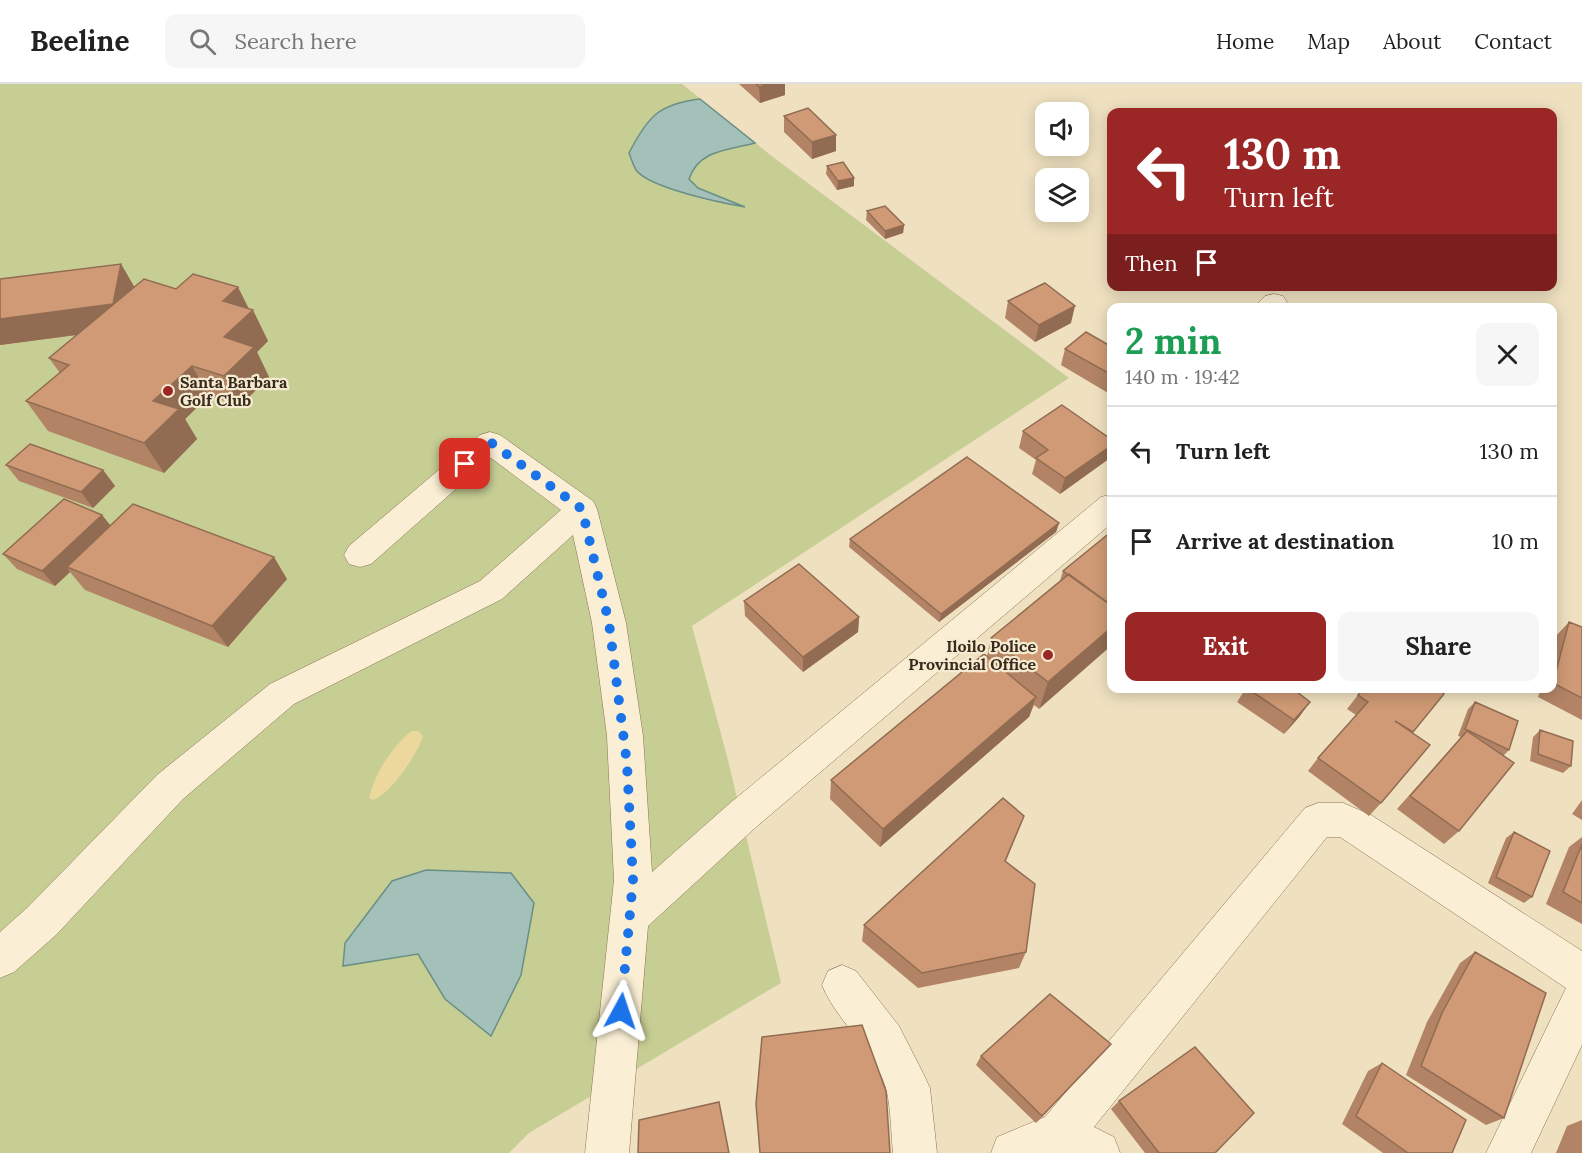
<!DOCTYPE html>
<html lang="en">
<head>
<meta charset="utf-8">
<style>
  body { margin:0; font-family:Lora,serif; background:#f6f6f6; color:#222; height:100vh; display:flex; flex-direction:column; font-size:22px; white-space:nowrap }
  * { box-sizing:border-box; margin:0 }
  p { font-size:20px; color:#767676 }
  .icon { flex:none; width:33px; height:33px; fill:none; stroke:currentColor; stroke-width:2; stroke-linecap:round; stroke-linejoin:round }
  .map { position:relative; flex:1; overflow:hidden }
  .drawer { position:absolute; left:1107px; top:219px; width:450px; height:390px; display:flex; flex-direction:column; background:#fff; border-radius:12px; box-shadow:0 3px 15px #0003 }
  .drawer>* { flex:none }
  .hud { position:absolute; left:1107px; top:24px; width:450px; height:183px; border-radius:12px; box-shadow:0 3px 15px #0003; background:#9a2626; color:#fff; overflow:hidden }
  .tools { position:absolute; left:1035px; top:18px; display:grid; gap:12px }
  .tools a { display:grid; place-items:center; width:54px; height:54px; border-radius:12px; background:#fff; box-shadow:0 3px 15px #0003; font-size:30px }
  .pin { position:absolute; display:grid; place-items:center; width:51px; height:51px; color:#fff; margin:-26px; border-radius:12px; box-shadow:0 3px 9px #0006 }
  .me { position:absolute; width:66px; margin:-33px; rotate:5deg; stroke-linejoin:round; filter:drop-shadow(0 0 4px #0008) }
  .turn { display:flex; align-items:center; gap:21px; height:126px; padding:0 18px; font-size:27px }
  .turn .icon { width:78px; height:78px; stroke-width:2.5 }
  .turn b { display:block; font-size:42px; line-height:51px }
  .then { display:flex; align-items:center; height:57px; padding:0 18px; background:#0003; gap:12px; font-size:22px }
  .round { display:grid; place-items:center; flex:none; width:63px; height:63px; border-radius:12px; background:#f6f6f6 }
  .overview { display:flex; align-items:center; justify-content:space-between; height:102px; padding:0 18px }
  h1 { font-size:36px; font-weight:700; line-height:45px; color:#1e9e55 }
  .primary-button { display:flex; gap:12px; margin-top:auto; padding:12px 18px }
  .primary-button a { flex:1; height:69px; border-radius:12px; background:#9a2626; color:#fff; font-size:24px; font-weight:700; line-height:69px; text-align:center }
  .primary-button a+a { background:#f6f6f6; color:#222 }
  ul { padding:0; list-style:none }
  li { display:flex; align-items:center; gap:18px; height:90px; padding:0 18px; border-top:2px solid #e0e0e0 }
  li div { flex:1 }
  li b { display:block; font-size:22px }
  li em { font-style:normal }
  header { display:flex; align-items:center; gap:36px; box-sizing:border-box; height:84px; padding:0 30px; background:#fff; border-bottom:2px solid #e0e0e0 }
  header strong { font-size:28px }
  nav { display:flex; gap:33px; margin-inline-start:auto; font-size:21px }
  .search { width:420px; height:54px; background:#f6f6f6; display:flex; align-items:center; gap:15px; box-sizing:border-box; padding:0 21px; border-radius:12px; color:#767676; font-size:22px }
  .map>svg:first-child { display:block }
  .green { fill:#c7ce94 }
  .sand { fill:#ecd79c }
  .water { fill:#a3c1b9; stroke:#6a8f86; stroke-width:1.5 }
  .lines { fill:none; stroke-linecap:round; stroke-linejoin:round }
  .minor-casing { stroke:#897258; stroke-width:1 }
  .minor { fill:#faefd4; fill-rule:evenodd }
  .wall { fill:#b28465 }
  .shaded-wall { fill:#916c52 }
  .building { fill:#cf9a75; stroke:#916c52; stroke-width:1.5 }
  .route { stroke:#1a73e8; stroke-width:10; stroke-dasharray:0 18 }
  .poi-dot { fill:#9a2626; stroke:#f6ebd0; stroke-width:2 }
  .labels { text-anchor:middle; dominant-baseline:central; stroke-width:4.5; stroke-linejoin:round; paint-order:stroke }
  .poi-label { font-size:16px; font-weight:bold; fill:#382a1d; stroke:#f6ebd0; text-anchor:start }
</style>
</head>
<body>
<header>
<strong>Beeline</strong>
<div class="search"><svg class="icon" aria-label="search" viewBox="0 0 24 24"><circle cx="10" cy="10" r="6"/><path d="M15 15l6 6"/></svg>Search here</div>
<nav><a>Home</a><a>Map</a><a>About</a><a>Contact</a></nav>
</header>
<div class="map">
<svg width="1582" height="1069" viewBox="0 0 1582 1069">
  <rect width="100%" height="100%" fill="#efe1c0"/>
  <!-- green -->
  <path class="green" d="M0,0H682L773,73L1069,294L692,542L728,676L781,899L529,1049L509,1069H0Z"/>
  <!-- sand -->
  <path class="sand" d="M411,647H418L423,652C419,668 389,713 372,716L369,714C376,687 390,666 411,647Z"/>
  <!-- water -->
  <path class="water" d="M700,15L755,59C730,66 699,65 689,95L698,104L745,123C722,119 649,104 636,86C633,81 631,74 629,69C648,32 659,20 700,15Z
    M426,786L511,789L534,819L521,891L491,952L445,915L418,870L343,882L345,859L392,797Z"/>
  <g class="lines">
    <defs>
      <path id="minor" d="M1274,210L1283,212L1287,218L1284,224H1253L1265,212Z
        M490,348L500,351L593,417L597,425L626,539L643,652L652,788L729,720L1101,413L1112,410V439L755,744L648,842L629,1069H585L614,796L607,652L592,539L573,451L502,515L294,620L183,715L56,851L14,888L0,894V848L28,823L157,691L270,600L480,497L561,426L491,374L371,480L360,483L349,480L344,471L349,462L480,351Z
        M1318,719H1343L1371,731L1582,867V961L1531,1069H1486L1566,904L1340,753H1327L1094,1043L1114,1053L1120,1069H991L997,1053L1045,1033L1305,724Z
        M842,881L856,887L899,942L923,989L930,1004L937,1069H893C891,1049 891,1028 887,1008C877,967 837,939 822,901L828,887Z"/>
    </defs>
    <!-- minor casing -->
    <use href="#minor" class="minor-casing"/>
    <!-- minor -->
    <use href="#minor" class="minor"/>
  </g>
  <!-- wall -->
  <path class="wall" d="M739,0H785V11L760,19Z
    M784,32L836,51V67L812,75L784,48Z
    M827,82L854,94V102L837,106L826,90Z
    M867,127L904,141L903,149L885,155L866,136Z
    M121,180L134,203L176,205L249,225L268,257L257,268L269,293L240,322L209,312L185,335L197,355L164,389L48,347L26,317L60,289L49,274L77,251L0,261V195Z
    M1008,217L1071,239L1035,258L1005,234Z
    M1112,263V306L1108,309L1061,281L1065,265Z
    M1023,347L1112,356V369L1110,374L1060,410L1032,390L1036,376L1019,364Z
    M6,381L103,386L115,402L93,424L19,397Z
    M102,431L110,441L287,495L228,563L85,506L70,488L55,502L17,485L3,470Z
    M1059,439L1056,448L939,538L849,463L850,455Z
    M1112,447L1039,625L1034,621L1029,633L880,763L830,715L831,696L987,572L991,554L1060,497L1063,487Z
    M744,517L859,533L858,548L803,588L745,532Z
    M1569,538L1582,543V636L1538,613L1541,604H1552V562L1555,553Z
    M1246,604H1302L1298,609L1300,632L1284,650L1237,618Z
    M1444,610L1412,649L1381,719L1369,732L1308,687L1318,674L1356,631L1347,625L1358,611Z
    M1475,618L1509,666L1503,672L1459,747L1444,760L1397,725L1461,653L1458,652L1468,625Z
    M1540,646L1571,682L1563,689L1530,677L1533,653Z
    M1582,716V736L1572,730Z
    M1024,732L1006,777L1026,868L1019,884L918,904L862,857L864,841Z
    M1514,748L1532,813L1524,819L1488,799L1506,754Z
    M1582,753V840L1546,820L1569,763Z
    M1475,868L1504,1034L1486,1041L1406,991L1427,938L1460,879Z
    M1103,969L1036,1039L976,981L981,972Z
    M1382,979L1452,1069H1383L1342,1040L1368,987Z
    M1119,1017L1215,1069H1145L1111,1025Z
    M1582,1036V1069H1556L1567,1042Z"/>
  <!-- shaded-wall -->
  <path class="shaded-wall" d="M769,0H785V11L760,19L759,3Z
    M836,51V67L812,75V58Z
    M854,94V102L837,106L838,97Z
    M904,141L903,149L885,155V147Z
    M121,180L135,204L128,244L0,261V235Z
    M238,203L251,229L253,226L268,257L257,268L269,293L240,322L224,292V253L223,217Z
    M1075,222L1071,239L1035,258L1039,241Z
    M192,282L209,312L185,335L197,355L164,389L144,359L153,317Z
    M1112,299V306L1108,309Z
    M1112,361V369L1110,374L1060,410L1065,394Z
    M103,386L115,402L93,424L81,408Z
    M102,431L114,446L67,483L70,488L55,502L42,487Z
    M1059,439L1056,448L939,538L941,530Z
    M274,473L287,495L228,563L212,542Z
    M859,533L858,548L803,588V573Z
    M1112,543V561L1039,625L1048,598Z
    M1036,613L1029,633L880,763L883,745Z
    M1310,618L1300,632L1284,650L1294,636Z
    M1111,960L1103,969L1036,1039L1042,1032Z"/>
  <!-- building -->
  <path class="building" d="M756,0H769L759,3Z
    M808,24L836,51L812,58L784,32Z
    M843,78L854,94L838,97L827,82Z
    M885,122L904,141L885,147L867,127Z
    M121,180L113,220L0,235V195Z
    M193,190L238,203L223,217L253,226L224,253L254,263L224,292L192,282L153,317L179,325L144,359L26,317L69,281L49,274L144,195L176,205Z
    M1045,199L1075,222L1039,241L1008,217Z
    M1086,248L1112,263V291L1065,265Z
    M1062,321L1112,356V361L1065,394L1036,374L1048,366L1023,347Z
    M30,360L103,386L81,408L6,381Z
    M967,373L1059,439L941,530L850,455Z
    M64,415L102,431L42,487L3,470Z
    M133,420L274,473L212,542L67,483Z
    M1112,447V522L1063,487Z
    M799,480L859,533L803,573L744,517Z
    M1069,490L1112,522V543L1048,598L991,554Z
    M1569,538L1582,543V614L1553,599Z
    M984,570L1036,613L883,745L831,696Z
    M1247,604H1298L1296,607L1310,618L1294,636Z
    M1364,604H1435L1444,610L1413,648L1395,637L1430,661L1381,719L1318,674L1368,618L1358,611Z
    M1475,618L1518,637L1509,666L1465,645Z
    M1540,646L1573,657L1571,682L1538,670Z
    M1467,647L1514,679L1459,747L1410,712Z
    M1003,714L1024,732L1005,777L1035,800L1026,868L922,889L864,841Z
    M1514,748L1550,767L1532,813L1496,793Z
    M1582,760V819L1563,808Z
    M1475,868L1546,909L1504,1034L1421,982L1442,929Z
    M1050,910L1111,960L1042,1032L981,972Z
    M862,941L886,1007L890,1069H760L756,1020L762,953Z
    M1195,963L1254,1029L1215,1069H1159L1119,1017Z
    M1382,979L1466,1036L1452,1069H1408L1356,1032Z
    M719,1018L729,1069H638L639,1036Z"/>
  <g class="lines">
    <!-- route -->
    <path class="route" d="M465,380L490,358L582,425L609,539L627,680L633,796L621,927"/>
  </g>
  <!-- markers -->
  <g class="poi-dot">
    <circle cx="168" cy="307" r="6"/>
    <circle cx="1048" cy="571" r="6"/>
  </g>
  <g class="labels">
    <!-- poi labels -->
    <g class="poi-label">
      <text x="180" y="298">Santa Barbara<tspan x="180" dy="18">Golf Club</tspan></text>
      <text x="1036" y="562" text-anchor="end">Iloilo Police<tspan x="1036" dy="18">Provincial Office</tspan></text>
    </g>
  </g>
</svg>
<div class="tools">
<a><svg class="icon" aria-label="sound" viewBox="0 0 24 24"><path d="M4 9h4l5-4v14l-5-4H4zM17 9q2 3 0 6"/></svg></a>
<a><svg class="icon" aria-label="layers" viewBox="0 0 24 24"><path d="M12 4l9 5-9 5-9-5zM3 14l9 5 9-5"/></svg></a>
</div>
<div class="pin" style="left:465px;top:380px;background:#d93025"><svg class="icon" aria-label="arrive" viewBox="0 0 24 24"><path d="M6 21V4h12l-3 4 3 4H6"/></svg></div>
<svg class="me" style="left:621px;top:927px" viewBox="-20 -20 40 40"><path d="M0-17L14 15 0 8-14 15z" fill="#1a73e8" stroke="#fff" stroke-width="4"/></svg>
<div class="hud">
<div class="turn"><svg class="icon" aria-label="left" viewBox="0 0 24 24"><path d="M17 20v-9H6M10 6l-5 5 5 5"/></svg><div><b>130 m</b>Turn left</div></div>
<div class="then">Then<svg class="icon" aria-label="arrive" viewBox="0 0 24 24"><path d="M6 21V4h12l-3 4 3 4H6"/></svg></div>
</div>
<section class="drawer">
<div class="overview"><div><h1>2 min</h1><p>140 m · 19:42</p></div><a class="round"><svg class="icon" aria-label="close" viewBox="0 0 24 24"><path d="M6 6l12 12M18 6L6 18"/></svg></a></div>
<ul>
<li><svg class="icon" aria-label="left" viewBox="0 0 24 24"><path d="M17 20v-9H6M10 6l-5 5 5 5"/></svg><div><b>Turn left</b></div><em>130 m</em></li>
<li><svg class="icon" aria-label="arrive" viewBox="0 0 24 24"><path d="M6 21V4h12l-3 4 3 4H6"/></svg><div><b>Arrive at destination</b></div><em>10 m</em></li>
</ul>
<div class="primary-button"><a>Exit</a><a>Share</a></div>
</section>
</div>
</body>
</html>
